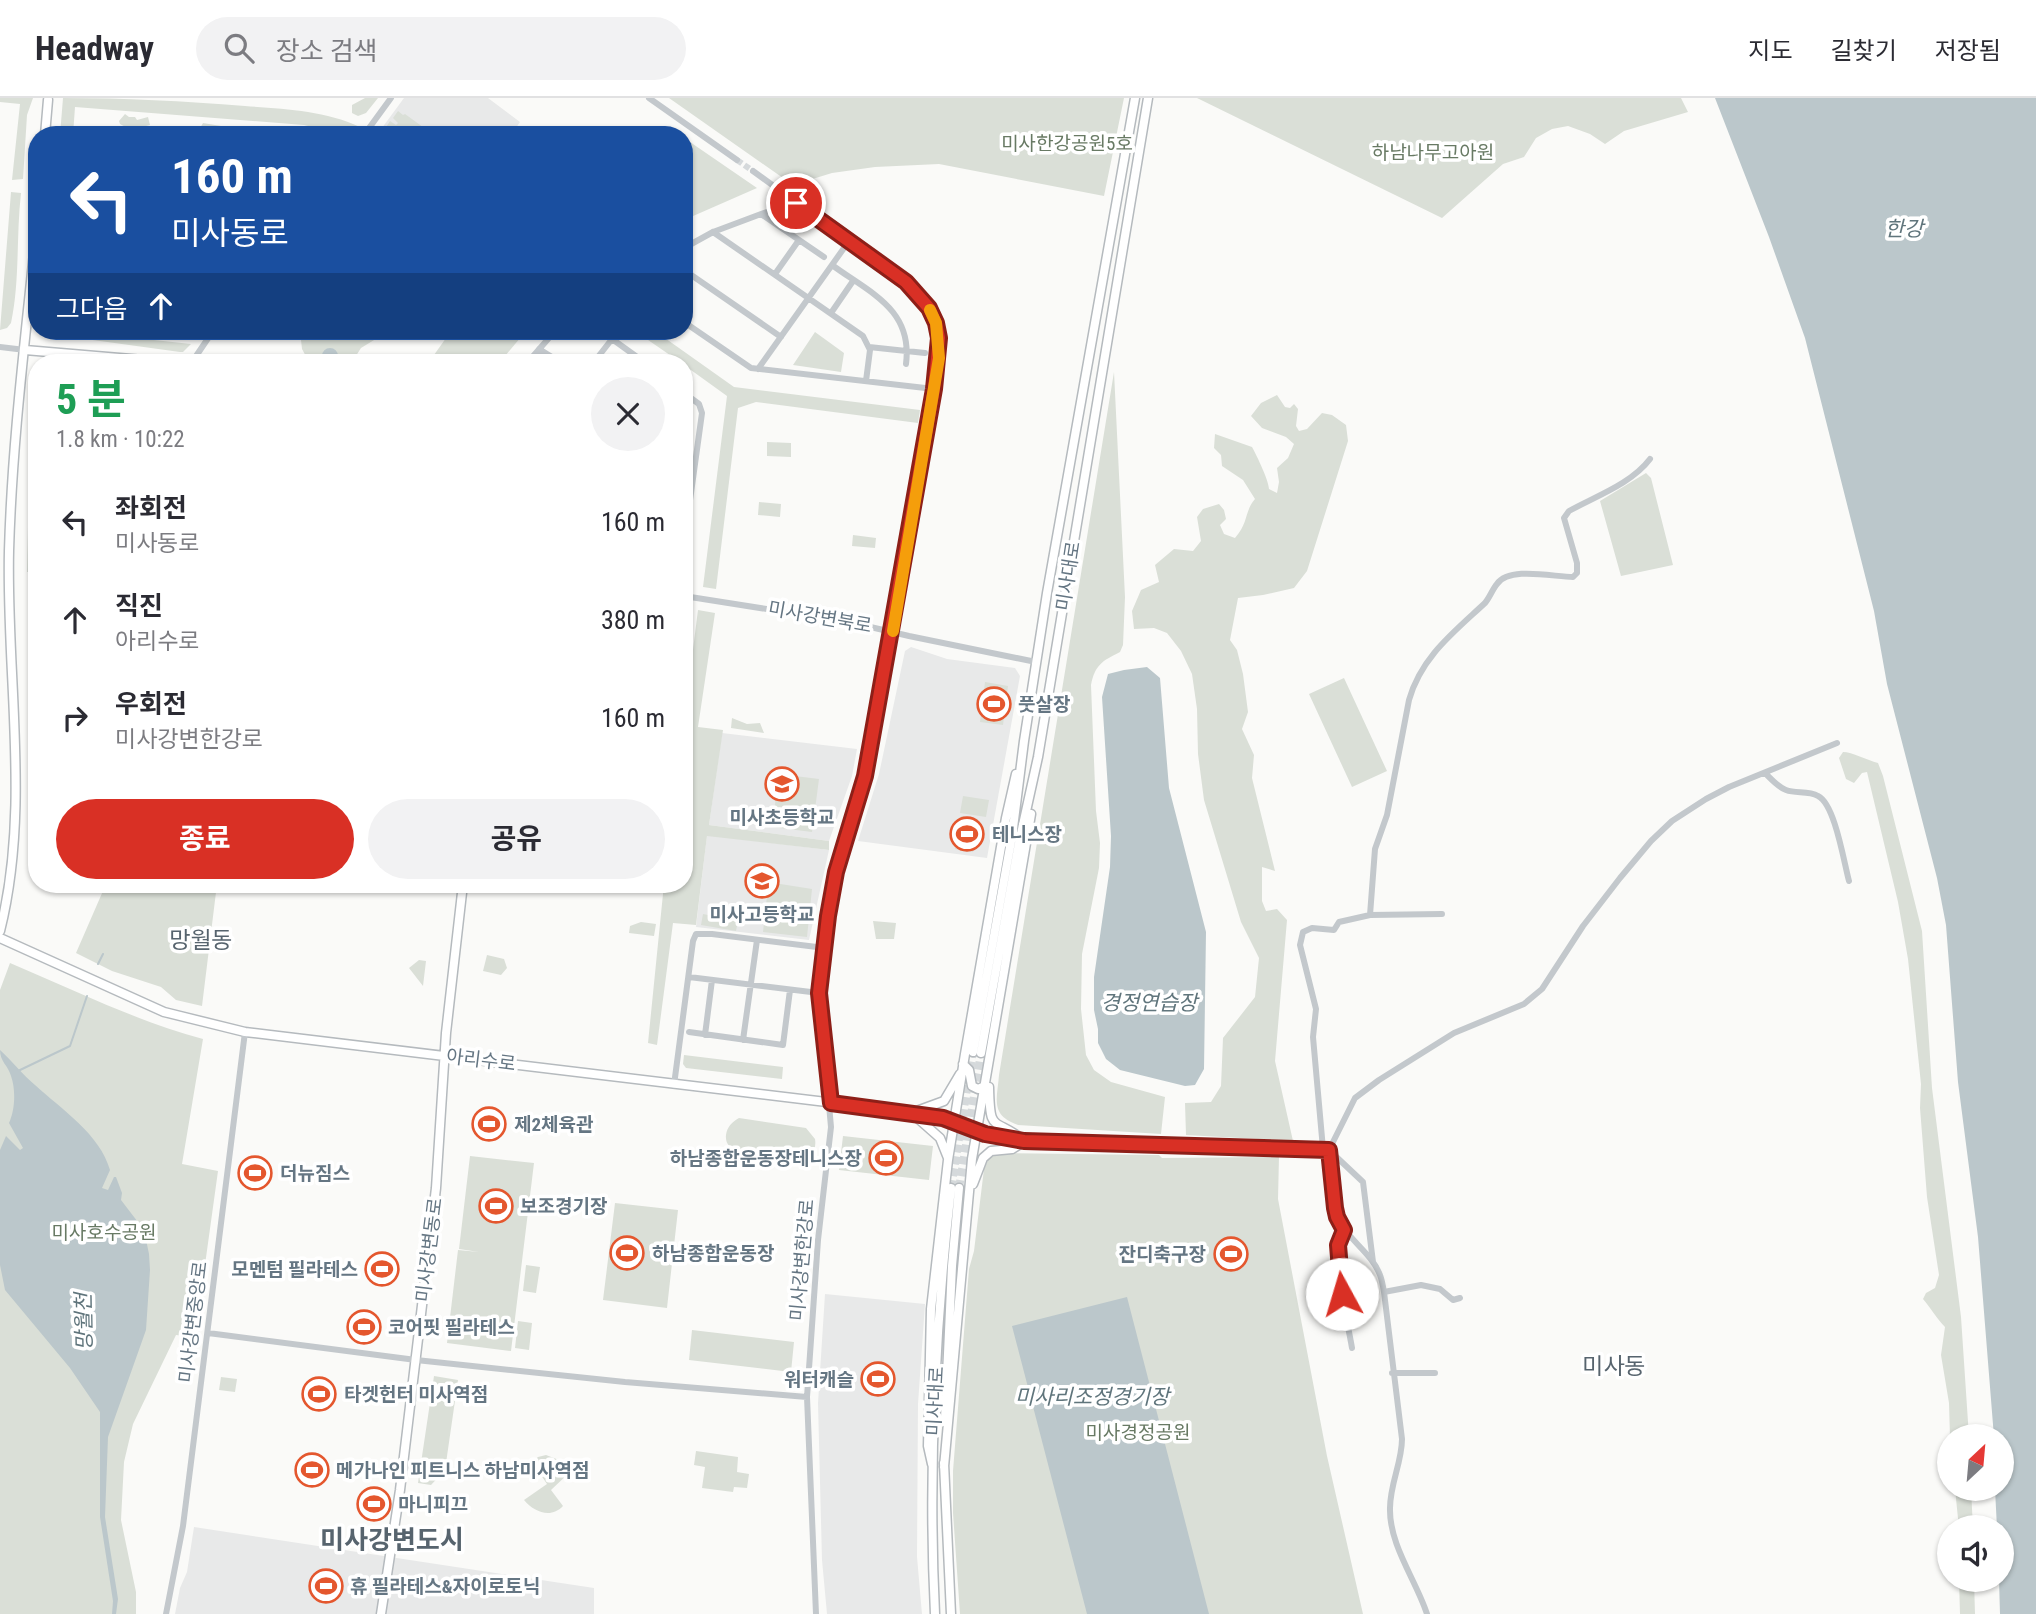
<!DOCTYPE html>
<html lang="ko">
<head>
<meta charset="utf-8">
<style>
  body { margin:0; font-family:"Roboto Condensed","Noto Sans KR",sans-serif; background:#f2f2f3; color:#2b2b33; height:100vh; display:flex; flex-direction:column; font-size:26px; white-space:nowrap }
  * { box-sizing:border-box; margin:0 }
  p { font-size:23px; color:#7c7c81 }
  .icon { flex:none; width:38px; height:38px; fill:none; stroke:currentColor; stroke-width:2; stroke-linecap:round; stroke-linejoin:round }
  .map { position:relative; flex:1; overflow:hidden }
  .side { position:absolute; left:28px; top:256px; width:665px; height:539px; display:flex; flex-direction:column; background:#fff; border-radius:28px; box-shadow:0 2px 5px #0004 }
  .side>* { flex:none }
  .hud { position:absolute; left:28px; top:28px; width:665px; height:214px; border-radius:28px; box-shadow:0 2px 5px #0004; background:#1a4fa0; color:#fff; overflow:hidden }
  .needle { width:46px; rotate:26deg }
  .tools { position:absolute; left:1937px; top:1326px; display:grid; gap:14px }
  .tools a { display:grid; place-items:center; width:77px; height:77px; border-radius:50%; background:#fff; box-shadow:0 2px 5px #0004; font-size:35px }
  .pin { position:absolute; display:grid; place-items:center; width:60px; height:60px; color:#fff; margin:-30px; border:4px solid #fff; border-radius:50%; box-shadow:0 2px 7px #0007 }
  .me { position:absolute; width:77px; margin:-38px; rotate:354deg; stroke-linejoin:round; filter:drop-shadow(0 0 5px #0008) }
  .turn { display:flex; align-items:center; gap:24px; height:147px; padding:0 28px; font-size:32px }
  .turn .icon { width:91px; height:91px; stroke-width:2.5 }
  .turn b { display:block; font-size:49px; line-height:60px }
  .then { display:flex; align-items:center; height:66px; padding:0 28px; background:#0003; gap:14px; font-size:26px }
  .round { display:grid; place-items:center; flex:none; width:74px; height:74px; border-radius:37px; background:#f2f2f3 }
  .overview { display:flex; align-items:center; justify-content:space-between; height:119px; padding:0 28px }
  h1 { font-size:42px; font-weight:700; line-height:52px; color:#1e9e55 }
  .button { display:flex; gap:14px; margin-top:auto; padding:14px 28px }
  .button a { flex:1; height:80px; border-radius:42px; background:#d93025; color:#fff; font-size:28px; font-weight:700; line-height:80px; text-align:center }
  .button a+a { background:#f2f2f3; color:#2b2b33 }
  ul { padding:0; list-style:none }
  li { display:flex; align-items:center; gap:21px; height:98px; padding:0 28px }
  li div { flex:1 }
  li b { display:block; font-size:26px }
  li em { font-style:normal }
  header { display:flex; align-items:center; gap:42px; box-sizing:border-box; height:98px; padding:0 35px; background:#fff; border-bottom:2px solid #e1e1e2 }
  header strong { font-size:33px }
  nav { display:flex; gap:38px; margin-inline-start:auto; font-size:24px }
  .search { width:490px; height:63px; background:#f2f2f3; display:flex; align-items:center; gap:18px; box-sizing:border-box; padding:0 24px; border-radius:38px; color:#7c7c81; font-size:26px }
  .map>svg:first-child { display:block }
  .built { fill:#e8e9e9 }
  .green { fill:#dadfd7 }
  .water { fill:#bbc7cb }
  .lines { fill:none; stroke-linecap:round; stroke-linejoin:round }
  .stream { stroke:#bbc7cb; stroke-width:2 }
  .minor-tunnel { stroke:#d5d9db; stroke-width:6; stroke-dasharray:6 3; stroke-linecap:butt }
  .major-tunnel { stroke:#d5d9db; stroke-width:8; stroke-dasharray:8 4; stroke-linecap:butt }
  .major-casing { stroke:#b5babe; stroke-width:11 }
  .minor { stroke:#c3c8cc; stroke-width:6 }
  .major { stroke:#fff; stroke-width:8 }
  .route-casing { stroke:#8d1f18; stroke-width:18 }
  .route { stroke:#d93025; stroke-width:12 }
  .slow { stroke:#f59e0b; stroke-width:12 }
  .labels { text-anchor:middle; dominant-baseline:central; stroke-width:7; stroke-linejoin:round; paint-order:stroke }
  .park-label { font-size:19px; fill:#687a64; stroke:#fff }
  .street-label { font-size:19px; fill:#657683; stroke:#fff }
  .poi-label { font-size:19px; font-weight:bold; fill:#657683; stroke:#fff; text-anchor:start }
  .water-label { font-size:21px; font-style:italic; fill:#60757c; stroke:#fff }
  .quarter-label { font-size:23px; fill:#57646e; stroke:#fff }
  .district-label { font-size:26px; font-weight:bold; fill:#57646e; stroke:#fff }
</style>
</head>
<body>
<header>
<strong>Headway</strong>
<div class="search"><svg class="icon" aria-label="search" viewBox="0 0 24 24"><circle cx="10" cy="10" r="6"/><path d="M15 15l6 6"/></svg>장소 검색</div>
<nav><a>지도</a><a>길찾기</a><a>저장됨</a></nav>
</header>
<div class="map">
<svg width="2036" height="1516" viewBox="0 0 2036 1516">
  <rect width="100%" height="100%" fill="#fafaf8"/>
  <!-- built -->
  <path class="built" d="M404,0H488L520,24L511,37H383L379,34Z
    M911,549L947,561L1015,570L1020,578L987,760L858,743L879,676L905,553Z
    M722,635L857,651L852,678L829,743L709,727Z
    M707,737L829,752L809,842L696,829Z
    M825,1196L925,1206L918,1306L917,1459L922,1516H827L822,1462L818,1305Z
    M194,1429L594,1490V1516H175L180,1490L187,1474Z"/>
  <!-- green -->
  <path class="green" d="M0,0H33L27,17L23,81L12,82L20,6L0,4Z
    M63,0C124,0 184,3 245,8C284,11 324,12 360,29L354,37H345L304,27L75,9L73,37H60Z
    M365,0H378L366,15L358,18L352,15V7Z
    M669,0H1124L1104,98L939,66L875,69L832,75L793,87Z
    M1197,0H1681L1688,14L1624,33L1605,46L1590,36L1568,28L1552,31L1536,40L1524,59L1503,66L1442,120Z
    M398,13L403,17L405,16L434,37H386L383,34L390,23L396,27L398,25L393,20Z
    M125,16L129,19H135L137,22L148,19L150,27L131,32L120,26L119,23Z
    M203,25L233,30V36H212L199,32Z
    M690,44L757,90L684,122V48Z
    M11,94L21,95C16,139 20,183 11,225L7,230L0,232Z
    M45,233H85L98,236L191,246L183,254H180L49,236Z
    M300,233H383L379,239L361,250L352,264H309L302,251Z
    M451,233H526L500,264H429Z
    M635,233H655L734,289L920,312L918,325L756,304L738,310L716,491L703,489L727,298L684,267V264H680Z
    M815,234L844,255L841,274L793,267Z
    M1114,274L1125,499L1123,547L1120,554C1102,563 1095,567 1091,587L1096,713L1100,745L1099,770L1082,856L1081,911L1086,957L1094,972L1111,984L1165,999L1161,1036L1018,1027C990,1017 997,1002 999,977Z
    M1277,297L1285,309L1290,310L1294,306L1298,311L1296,328L1299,333L1307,331L1322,315L1332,317L1346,327L1348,343L1307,473L1294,490L1263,497L1238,500L1230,542L1237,552L1243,576L1248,614L1242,631L1254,657L1252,680L1275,773L1262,769V803L1266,813L1277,811L1287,822L1275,963L1293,1043L1186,1037L1185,1005L1211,1004L1221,988L1223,940L1255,899L1259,860L1241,824L1204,702L1198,656L1197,611L1192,576L1181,553L1167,535L1154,530L1134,531L1132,513L1141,492L1159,484L1155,467L1174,451L1193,453L1201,443L1197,419L1203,411L1219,406L1224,412L1226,421L1220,427L1224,436L1235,440C1249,424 1244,414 1255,401L1243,382L1222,368L1221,357L1214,350L1215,336L1252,349C1257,358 1269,383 1269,391L1277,395L1279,384L1277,370L1288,360L1294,346L1286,339L1262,330L1251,318L1261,305Z
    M37,343V416L28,413L31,373Z
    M767,344L791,345V359L767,358Z
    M1646,375L1651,380L1673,467L1621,478L1600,403Z
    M759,404L781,406L780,419L758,417Z
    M31,427H37V474H27L28,429Z
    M853,437L876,440L875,450L852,448Z
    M698,512L715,515L698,629L723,632L709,727L829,743V752L707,738L696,827L673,825L657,947L648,945L664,786H684V622Z
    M1344,580L1387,673L1352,689L1309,596Z
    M985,584L1008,588L1003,627L980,624Z
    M732,620L747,626L760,625L764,635L731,630Z
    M1843,654C1852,654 1867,662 1878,665L1883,678L1922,833L1932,990L1961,1219L1969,1339H1950L1949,1305L1941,1257L1945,1229C1936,1220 1931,1210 1923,1201L1926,1195L1935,1190L1939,1177L1927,1099L1920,1010L1921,986L1908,861L1898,804L1867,674L1862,675L1854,685L1846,681L1839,660Z
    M779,676L819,681L812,734L772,729Z
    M963,698L989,702L986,719L960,715Z
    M961,718L978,721L973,754L955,751Z
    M774,785L812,791L807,839L763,834L768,789Z
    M106,786H217L202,908L176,902L161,889L112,873L76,855Z
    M703,816L738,823L736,833L701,827Z
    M873,823L896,825L894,841H876Z
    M641,824L656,826L654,838L629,835L630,828Z
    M487,857L504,861L507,870L501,877L483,873Z
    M419,862L426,863L423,888L409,870Z
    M10,865C74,892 136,923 203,941L182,1066L218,1073L195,1239L176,1237L133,1326L124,1364L121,1422L136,1494V1516H0V892Z
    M684,957L783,969L782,981L686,970L683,966Z
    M739,1020L806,1030L815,1041C817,1053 810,1062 798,1065C780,1062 723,1063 726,1037C727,1029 732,1024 739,1020Z
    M843,1038L933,1048L929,1082L839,1072Z
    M997,1055L1153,1057H1159L1162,1060L1279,1059L1278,1101L1327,1358L1363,1516H960L953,1415V1373L969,1171L974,1153L984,1071L989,1060Z
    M470,1058L534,1065L511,1253L447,1245L458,1152L479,1154L459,1151Z
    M615,1105L678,1112L667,1210L603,1202Z
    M526,1167L540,1169L536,1195L523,1193Z
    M518,1223L532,1225L529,1252L515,1250Z
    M692,1232L794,1244L791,1274L689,1262Z
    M434,1278L458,1282L445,1372L431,1387L418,1385Z
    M221,1279L237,1281L235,1294L219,1292Z
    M696,1353L738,1359L737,1374L749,1376L747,1390L734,1389L733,1394L702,1390L705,1369L694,1367Z
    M546,1357L559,1362L570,1374L551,1392L563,1408C551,1421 534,1414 524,1402L547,1386L532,1364L538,1359Z
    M1955,1391H1971L1973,1430H1959Z
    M1959,1482H1974L1975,1516H1960Z"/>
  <!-- water -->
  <path class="water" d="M1715,0H2036V1516H2000L1999,1482H2002V1430H1997L1995,1391H2002V1339H1994L1978,1139L1958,984L1946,827L1937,780L1887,586L1874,513L1805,240L1769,139Z
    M322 258a8 8 0 1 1 16 0a8 8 0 1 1-16 0Z
    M1147,569L1160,580L1169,690L1206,834L1204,971L1195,987L1185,988L1120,972L1106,961L1098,945V931L1094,912V879L1110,769L1111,738L1102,599L1108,576L1124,572Z
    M0,952C12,963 22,976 35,987C61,1011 100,1036 110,1072L102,1090L108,1092L114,1079H116L122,1095L121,1102L144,1132L149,1156L150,1172L146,1232L108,1339L105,1419L118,1501L116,1516H112L113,1503L100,1419V1314L70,1270L5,1192L0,1167V1052L6,1038L20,1052L23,1050L9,1025C15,1012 16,992 11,978C8,967 0,964 0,952Z
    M1127,1199L1209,1516H1087L1012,1228Z"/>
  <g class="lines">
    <!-- stream -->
    <path class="stream" d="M98,866L103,856
      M18,973L70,948L87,898"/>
    <!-- minor-tunnel -->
    <path class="minor-tunnel" d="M737,62L753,73"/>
    <!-- major-tunnel -->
    <path class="major-tunnel" d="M951,1090L973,954
      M959,1090L981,955"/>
    <defs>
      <path id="major" d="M45,37L48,2
        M25,252L167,264
        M0,833C31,709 6,579 9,453C12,344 26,235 37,126
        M0,840L164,914L245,934L901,1013L943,1020L976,1033
        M973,954L1012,738L1024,643L1047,495L1135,0
        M981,955L1019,745L1038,659L1148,0
        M963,966L969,972L972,988L978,991L985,988
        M914,1014L944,1003L960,976
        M914,1017L940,1040L948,1060
        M973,1086L983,1060L991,1053L1012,1051L1025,1043C993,1018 990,1037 989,989
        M945,1321L952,1168L959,1090
        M944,1365L951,1516
        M932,1366L928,1348L931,1211L948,1062L965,956L1006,720L1016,676
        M944,1369L972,1061L1031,716
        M381,1516L400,1392L436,1090L446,935L463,786
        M935,1516C928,1374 935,1231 951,1090"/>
    </defs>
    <!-- major casing -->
    <use href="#major" class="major-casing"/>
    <!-- minor -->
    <path class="minor" d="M649,0L737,62
      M364,37L391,0
      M753,73L906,184L929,210L936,225L939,240L934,291L895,521L865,678L836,774L819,895L831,1029L818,1142L807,1299L816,1516
      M761,116L779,110
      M713,134L863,238L870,252L866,283
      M684,150L713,134L761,116L824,159
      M832,167C870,195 913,211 906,266
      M684,172L781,239
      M775,176L799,142
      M831,215L853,183
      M684,224L751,270L934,291
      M601,233L644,264
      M0,249L25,252
      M869,249L925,255
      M539,251L560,264
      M192,264L213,233
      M528,264L555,233
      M594,264L612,241
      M758,271L849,143
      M684,295L699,306L702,315L684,446
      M684,498L849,524L909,538L1036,564
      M1765,675C1771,681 1778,689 1786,692C1796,696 1808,692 1818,698C1835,706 1844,765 1849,783
      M1370,817L1375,751L1387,717L1409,602C1421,559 1454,534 1485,505C1490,499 1492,492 1497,486C1509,468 1554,479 1573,479L1577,475V465L1564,420L1569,413C1596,398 1631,386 1650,361
      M689,879L819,895
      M689,934L783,947L790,892
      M705,937L712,882
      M743,942L757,842
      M674,987L693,843L696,836H712L825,850
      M976,1033L1007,1041L1025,1043L1324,1051
      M1323,1051L1313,939L1316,911L1300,847L1303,834L1312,830L1334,832L1339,824L1370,817L1442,816
      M1329,1052L1363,1084L1373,1164
      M1344,1132C1330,1169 1346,1212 1352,1250
      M1384,1194L1421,1187L1440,1191L1453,1202L1460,1200
      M208,1235L416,1262L625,1284L807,1299
      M1392,1275H1435
      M166,1516L183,1428L245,934
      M1427,1516C1416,1482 1389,1447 1390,1410C1390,1386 1402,1364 1402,1341L1384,1194C1383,1188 1382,1182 1380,1177C1370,1151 1341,1139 1335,1110L1329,1052L1355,1000L1379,982L1454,935L1524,906L1542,891L1583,828L1620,780L1651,743L1672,723L1706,701L1729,689L1837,645"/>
    <!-- major -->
    <use href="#major" class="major"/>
  </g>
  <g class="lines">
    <defs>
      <path id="route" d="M796,105L906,184L929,210L936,225L939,240L934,291L865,678L836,774L828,818L819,895L831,1005L943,1020L985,1036L1024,1043L1329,1052L1335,1110L1337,1119L1344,1132L1338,1147L1342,1196"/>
    </defs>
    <!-- route casing -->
    <use href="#route" class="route-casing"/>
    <!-- route -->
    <use href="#route" class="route"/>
    <!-- slow -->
    <path class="slow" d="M893,533L939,260L936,225L930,212"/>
  </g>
  <!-- icons -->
  <defs>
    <symbol id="stadium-ring" viewBox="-11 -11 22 22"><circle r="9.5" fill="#fff" stroke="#e4572e" stroke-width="1.5"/><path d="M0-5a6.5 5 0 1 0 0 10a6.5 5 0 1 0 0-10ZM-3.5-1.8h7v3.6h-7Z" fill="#e4572e"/></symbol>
    <symbol id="school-ring" viewBox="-11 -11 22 22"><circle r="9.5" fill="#fff" stroke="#e4572e" stroke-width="1.5"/><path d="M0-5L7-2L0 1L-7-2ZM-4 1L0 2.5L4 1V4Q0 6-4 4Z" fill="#e4572e"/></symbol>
  </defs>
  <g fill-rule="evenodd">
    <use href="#stadium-ring" x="975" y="587" width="38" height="38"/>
    <use href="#school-ring" x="763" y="667" width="38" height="38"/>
    <use href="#stadium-ring" x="948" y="717" width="38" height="38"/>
    <use href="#school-ring" x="743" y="764" width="38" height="38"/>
    <use href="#stadium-ring" x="470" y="1007" width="38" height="38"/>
    <use href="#stadium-ring" x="867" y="1041" width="38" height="38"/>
    <use href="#stadium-ring" x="236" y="1056" width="38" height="38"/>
    <use href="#stadium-ring" x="477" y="1089" width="38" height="38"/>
    <use href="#stadium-ring" x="608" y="1136" width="38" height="38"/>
    <use href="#stadium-ring" x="1212" y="1137" width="38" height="38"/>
    <use href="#stadium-ring" x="363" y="1152" width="38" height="38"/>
    <use href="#stadium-ring" x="345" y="1210" width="38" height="38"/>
    <use href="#stadium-ring" x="859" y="1262" width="38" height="38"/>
    <use href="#stadium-ring" x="300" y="1277" width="38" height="38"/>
    <use href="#stadium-ring" x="293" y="1353" width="38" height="38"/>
    <use href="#stadium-ring" x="355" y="1387" width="38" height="38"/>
    <use href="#stadium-ring" x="307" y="1469" width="38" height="38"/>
  </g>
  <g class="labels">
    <!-- park labels -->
    <g class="park-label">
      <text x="1067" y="45">미사한강공원5호</text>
      <text x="1433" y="54">하남나무고아원</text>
      <text x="104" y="1134">미사호수공원</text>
      <text x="1138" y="1334">미사경정공원</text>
    </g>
    <!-- street labels -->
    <g class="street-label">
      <text transform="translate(1068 478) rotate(-81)">미사대로</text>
      <text transform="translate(820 519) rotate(10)">미사강변북로</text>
      <text transform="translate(481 962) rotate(7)">아리수로</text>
      <text transform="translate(429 1152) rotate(-83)">미사강변동로</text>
      <text transform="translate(802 1162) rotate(-85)">미사강변한강로</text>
      <text transform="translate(193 1224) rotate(-83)">미사강변중앙로</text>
      <text transform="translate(935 1303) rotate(-87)">미사대로</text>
    </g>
    <!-- poi labels -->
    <g class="poi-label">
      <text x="1018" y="606">풋살장</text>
      <text x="782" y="719" text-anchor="middle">미사초등학교</text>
      <text x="992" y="736">테니스장</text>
      <text x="762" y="816" text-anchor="middle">미사고등학교</text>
      <text x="514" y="1026">제2체육관</text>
      <text x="862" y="1060" text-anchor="end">하남종합운동장테니스장</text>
      <text x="280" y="1075">더뉴짐스</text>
      <text x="520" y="1108">보조경기장</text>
      <text x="652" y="1155">하남종합운동장</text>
      <text x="1206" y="1156" text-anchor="end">잔디축구장</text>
      <text x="358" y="1171" text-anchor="end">모멘텀 필라테스</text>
      <text x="388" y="1229">코어핏 필라테스</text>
      <text x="854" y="1281" text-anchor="end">워터캐슬</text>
      <text x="344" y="1296">타겟헌터 미사역점</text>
      <text x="336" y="1372">메가나인 피트니스 하남미사역점</text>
      <text x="398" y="1406">마니피끄</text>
      <text x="350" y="1488">휴 필라테스&amp;자이로토닉</text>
    </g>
    <!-- water labels -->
    <g class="water-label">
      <text x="1904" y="131">한강</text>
      <text x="1149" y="905">경정연습장</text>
      <text transform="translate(84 1224) rotate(-91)">망월천</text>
      <text x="1092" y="1299">미사리조정경기장</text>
    </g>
    <!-- quarter labels -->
    <g class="quarter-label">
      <text x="201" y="842">망월동</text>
      <text x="1614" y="1268">미사동</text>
    </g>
    <!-- district labels -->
    <g class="district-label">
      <text x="392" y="1442">미사강변도시</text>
    </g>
  </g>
</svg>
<div class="tools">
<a><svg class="needle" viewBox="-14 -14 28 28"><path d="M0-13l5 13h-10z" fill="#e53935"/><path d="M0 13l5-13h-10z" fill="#7c7c81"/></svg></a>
<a><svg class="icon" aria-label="sound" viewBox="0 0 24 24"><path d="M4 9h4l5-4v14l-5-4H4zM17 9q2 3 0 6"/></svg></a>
</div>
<div class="pin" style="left:796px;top:105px;background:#d93025"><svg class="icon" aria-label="arrive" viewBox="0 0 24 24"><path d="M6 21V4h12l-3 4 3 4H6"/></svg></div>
<svg class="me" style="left:1342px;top:1196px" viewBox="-20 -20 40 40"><circle r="19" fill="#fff"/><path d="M0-13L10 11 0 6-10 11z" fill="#d93025"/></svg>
<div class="hud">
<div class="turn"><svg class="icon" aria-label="left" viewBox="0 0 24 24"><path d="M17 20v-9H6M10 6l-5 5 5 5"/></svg><div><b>160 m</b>미사동로</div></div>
<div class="then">그다음<svg class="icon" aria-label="ahead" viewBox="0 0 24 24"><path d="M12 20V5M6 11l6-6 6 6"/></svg></div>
</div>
<section class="side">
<div class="overview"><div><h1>5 분</h1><p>1.8 km · 10:22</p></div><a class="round"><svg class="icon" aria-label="close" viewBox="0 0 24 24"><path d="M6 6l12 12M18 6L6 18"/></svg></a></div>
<ul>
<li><svg class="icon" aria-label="left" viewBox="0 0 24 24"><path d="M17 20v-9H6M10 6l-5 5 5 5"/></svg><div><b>좌회전</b><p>미사동로</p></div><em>160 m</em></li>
<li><svg class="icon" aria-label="ahead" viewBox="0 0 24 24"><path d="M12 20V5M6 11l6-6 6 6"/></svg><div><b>직진</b><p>아리수로</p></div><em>380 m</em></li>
<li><svg class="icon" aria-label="right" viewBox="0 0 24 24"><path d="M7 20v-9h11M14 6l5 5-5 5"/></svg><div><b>우회전</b><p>미사강변한강로</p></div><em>160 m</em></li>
</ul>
<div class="button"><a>종료</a><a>공유</a></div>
</section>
</div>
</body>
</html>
